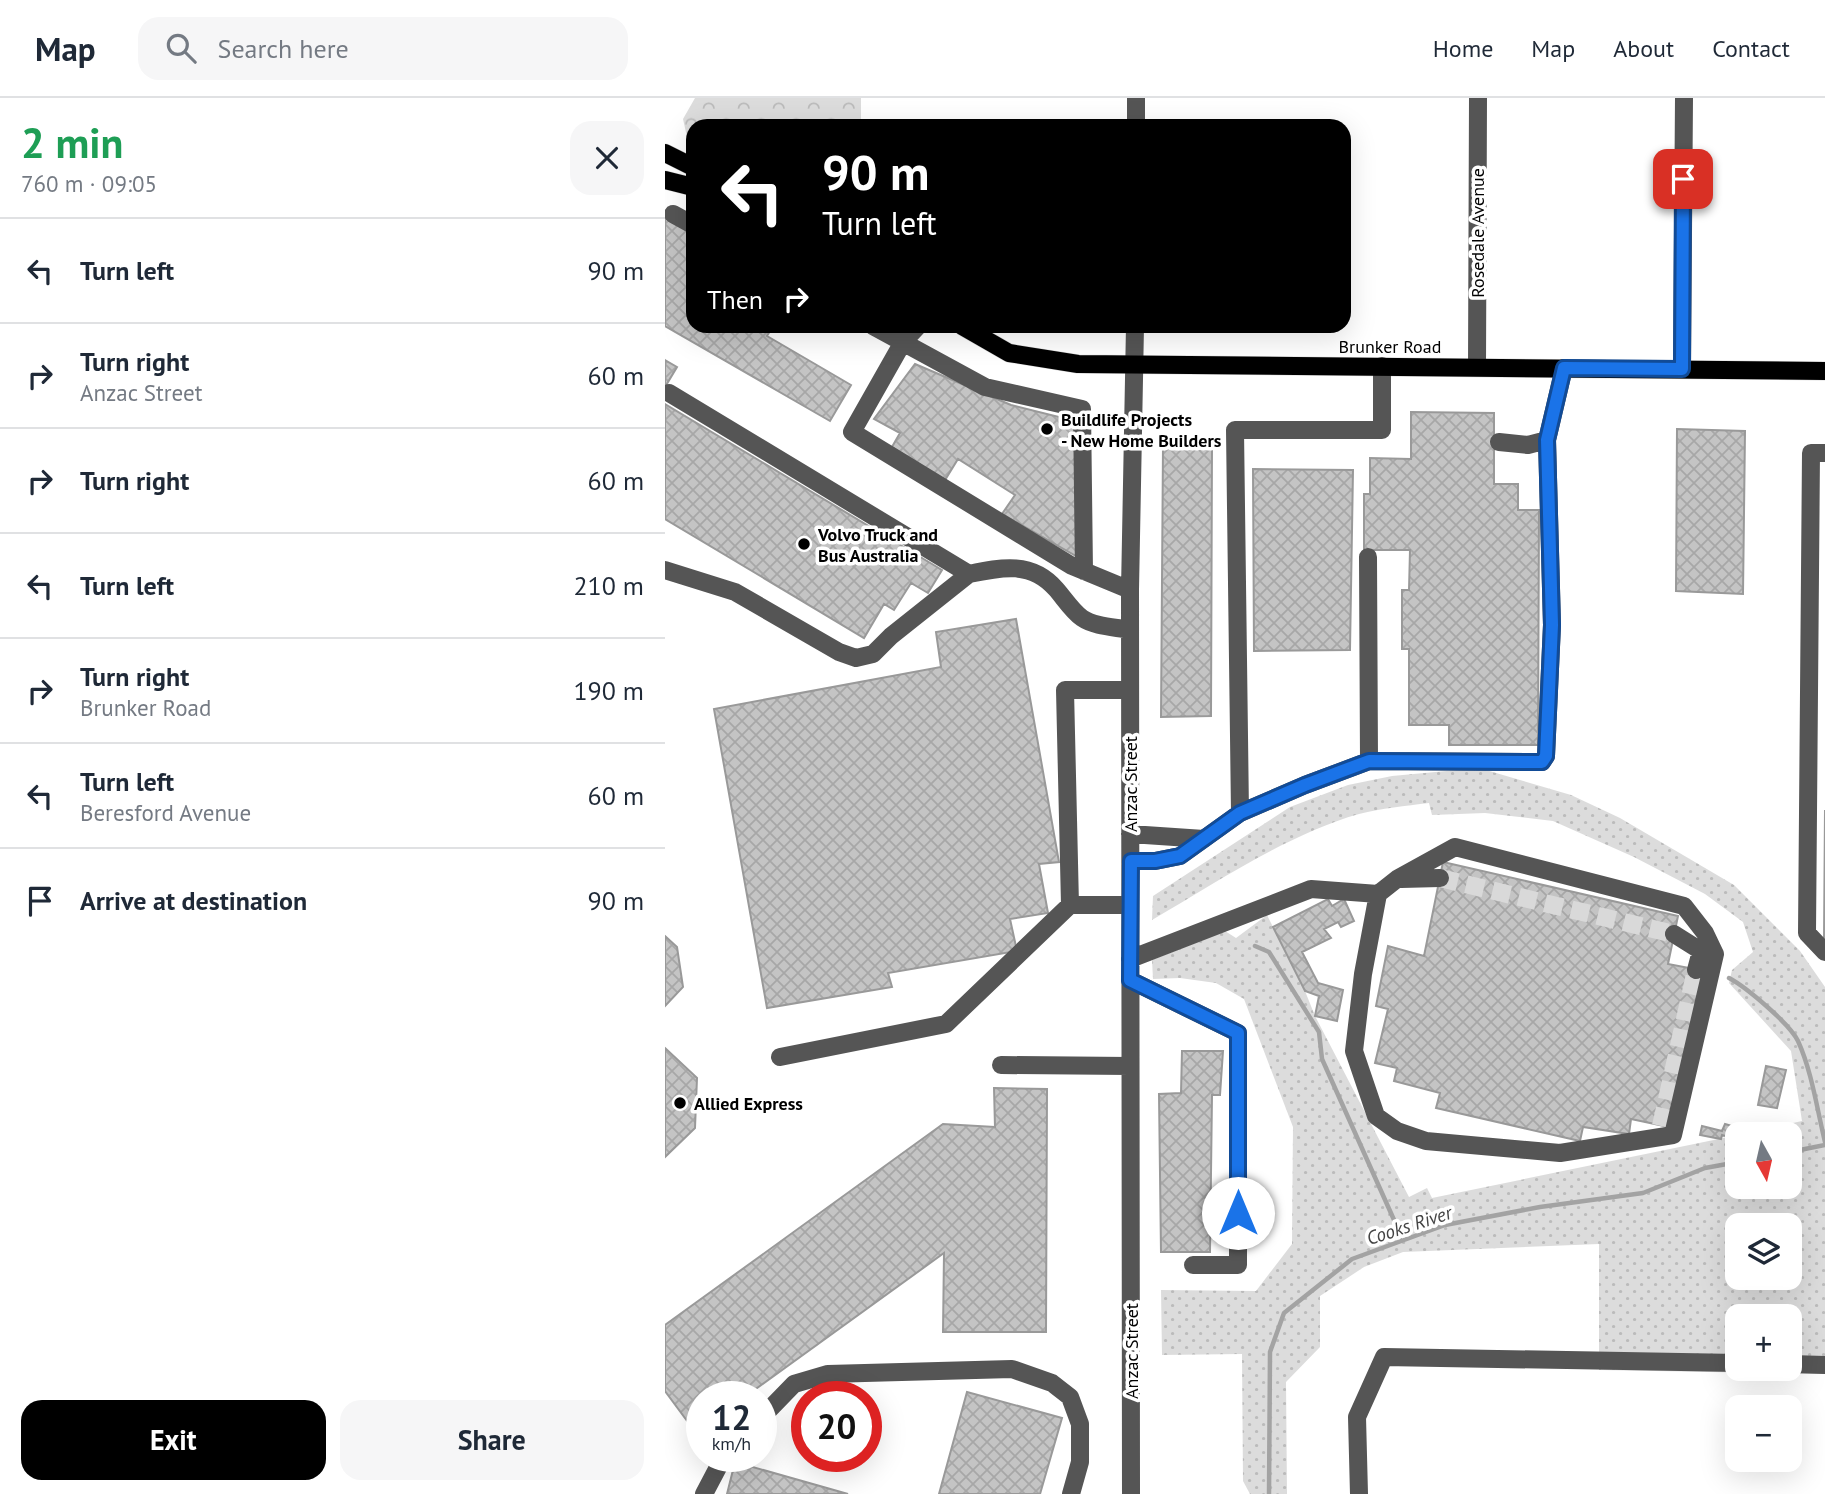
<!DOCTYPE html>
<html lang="en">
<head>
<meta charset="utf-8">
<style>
  body { margin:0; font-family:"PT Sans",sans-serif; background:#f6f6f7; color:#1f2937; height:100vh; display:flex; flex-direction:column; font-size:26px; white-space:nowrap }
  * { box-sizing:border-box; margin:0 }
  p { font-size:23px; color:#747a83 }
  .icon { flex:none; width:38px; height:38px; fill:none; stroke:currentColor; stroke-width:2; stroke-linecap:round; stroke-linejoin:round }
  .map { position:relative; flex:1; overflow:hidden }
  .sheet { display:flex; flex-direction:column; background:#fff; width:665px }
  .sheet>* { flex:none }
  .hud { position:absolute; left:21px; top:21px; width:665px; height:214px; border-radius:21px; box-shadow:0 7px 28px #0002; background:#000; color:#fff; overflow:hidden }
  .needle { width:46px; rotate:172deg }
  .buttons { position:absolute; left:1060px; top:1024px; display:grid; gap:14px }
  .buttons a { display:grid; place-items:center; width:77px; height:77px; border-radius:14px; background:#fff; box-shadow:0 7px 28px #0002; font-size:35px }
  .speed { position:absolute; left:21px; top:1283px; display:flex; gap:14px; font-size:35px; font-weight:700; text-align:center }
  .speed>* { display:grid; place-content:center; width:91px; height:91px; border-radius:50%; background:#fff; box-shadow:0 7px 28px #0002; line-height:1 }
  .speed small { font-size:18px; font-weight:400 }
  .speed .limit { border:10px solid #d22; background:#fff; color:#111 }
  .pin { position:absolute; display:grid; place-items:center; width:60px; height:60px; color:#fff; margin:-30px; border-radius:14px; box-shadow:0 4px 10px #0006 }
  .me { position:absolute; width:77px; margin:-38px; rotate:0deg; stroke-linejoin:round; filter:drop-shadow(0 0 5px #0008) }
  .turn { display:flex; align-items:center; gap:24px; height:147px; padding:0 21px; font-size:32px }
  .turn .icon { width:91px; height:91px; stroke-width:2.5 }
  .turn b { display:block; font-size:49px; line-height:60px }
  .then { display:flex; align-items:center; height:66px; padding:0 21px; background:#0003; gap:14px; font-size:26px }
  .round { display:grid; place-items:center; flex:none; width:74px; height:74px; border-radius:21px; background:#f6f6f7 }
  .head { display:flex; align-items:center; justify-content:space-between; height:119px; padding:0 21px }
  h1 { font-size:42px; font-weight:700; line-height:52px; color:#1e9e55 }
  .primary-button { display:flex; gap:14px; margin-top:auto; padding:14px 21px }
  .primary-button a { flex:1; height:80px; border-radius:21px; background:#000; color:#fff; font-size:28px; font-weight:700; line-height:80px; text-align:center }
  .primary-button a+a { background:#f6f6f7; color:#1f2937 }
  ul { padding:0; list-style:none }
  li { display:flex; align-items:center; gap:21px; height:105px; padding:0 21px; border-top:2px solid #e0e1e3 }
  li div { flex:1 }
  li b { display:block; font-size:26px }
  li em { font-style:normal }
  header { display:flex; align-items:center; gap:42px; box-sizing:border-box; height:98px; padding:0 35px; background:#fff; border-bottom:2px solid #e0e1e3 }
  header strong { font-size:33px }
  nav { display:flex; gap:38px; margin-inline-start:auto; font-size:24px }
  .search { width:490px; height:63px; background:#f6f6f7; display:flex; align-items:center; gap:18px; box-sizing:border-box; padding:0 24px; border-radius:21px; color:#747a83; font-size:26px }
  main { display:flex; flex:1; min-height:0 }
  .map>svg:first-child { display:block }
  .grass { fill:url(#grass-dots); fill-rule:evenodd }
  .park { fill:url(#park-crowns) }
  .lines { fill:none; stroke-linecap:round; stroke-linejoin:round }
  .stream { stroke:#a3a3a3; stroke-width:4.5 }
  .building { fill:url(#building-cross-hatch); stroke:#999; stroke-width:2 }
  .minor-tunnel { stroke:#d9d9d9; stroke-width:18; stroke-dasharray:18 9; stroke-linecap:butt }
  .major-casing { stroke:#dbdbdb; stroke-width:19 }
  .minor { stroke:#555; stroke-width:18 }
  .major { stroke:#000; stroke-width:18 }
  .route-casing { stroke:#114b97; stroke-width:18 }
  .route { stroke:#1a73e8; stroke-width:12 }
  .poi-dot { fill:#000; stroke:#fff; stroke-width:2.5 }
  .labels { text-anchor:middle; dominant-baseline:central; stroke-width:7; stroke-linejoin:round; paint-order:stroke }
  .street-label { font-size:18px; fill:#000; stroke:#fff }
  .poi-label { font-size:18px; font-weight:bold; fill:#000; stroke:#fff; text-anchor:start }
  .water-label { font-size:19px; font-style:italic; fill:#444; stroke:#fff }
</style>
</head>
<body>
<header>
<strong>Map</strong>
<div class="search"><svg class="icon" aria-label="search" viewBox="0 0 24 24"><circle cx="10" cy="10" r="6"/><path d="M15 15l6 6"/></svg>Search here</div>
<nav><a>Home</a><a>Map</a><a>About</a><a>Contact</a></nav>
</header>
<main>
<section class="sheet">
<div class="head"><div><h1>2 min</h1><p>760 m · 09:05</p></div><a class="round"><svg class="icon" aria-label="close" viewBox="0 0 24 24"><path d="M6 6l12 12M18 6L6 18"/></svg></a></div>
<ul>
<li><svg class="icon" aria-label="left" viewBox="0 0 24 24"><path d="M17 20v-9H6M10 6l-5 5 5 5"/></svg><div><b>Turn left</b></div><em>90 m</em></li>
<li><svg class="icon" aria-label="right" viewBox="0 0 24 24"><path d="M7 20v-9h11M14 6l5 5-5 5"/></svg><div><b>Turn right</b><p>Anzac Street</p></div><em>60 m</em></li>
<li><svg class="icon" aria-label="right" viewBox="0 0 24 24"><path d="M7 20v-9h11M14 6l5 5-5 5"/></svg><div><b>Turn right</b></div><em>60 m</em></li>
<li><svg class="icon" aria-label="left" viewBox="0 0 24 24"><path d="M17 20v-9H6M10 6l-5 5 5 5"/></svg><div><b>Turn left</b></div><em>210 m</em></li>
<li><svg class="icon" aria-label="right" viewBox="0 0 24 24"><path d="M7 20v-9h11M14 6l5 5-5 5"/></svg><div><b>Turn right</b><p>Brunker Road</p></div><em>190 m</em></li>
<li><svg class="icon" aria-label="left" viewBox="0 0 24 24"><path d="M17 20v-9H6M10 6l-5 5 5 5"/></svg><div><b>Turn left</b><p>Beresford Avenue</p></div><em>60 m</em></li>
<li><svg class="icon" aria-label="arrive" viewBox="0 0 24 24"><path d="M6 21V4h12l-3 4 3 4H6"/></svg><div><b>Arrive at destination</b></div><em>90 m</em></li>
</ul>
<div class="primary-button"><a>Exit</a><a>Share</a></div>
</section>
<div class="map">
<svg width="1160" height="1396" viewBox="0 0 1160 1396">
  <defs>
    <pattern id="grass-dots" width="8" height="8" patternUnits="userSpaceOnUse" patternTransform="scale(1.75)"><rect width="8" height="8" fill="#dcdcdc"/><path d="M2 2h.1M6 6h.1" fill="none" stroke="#bbb" stroke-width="1.8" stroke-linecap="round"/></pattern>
    <pattern id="park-crowns" width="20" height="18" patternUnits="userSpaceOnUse" patternTransform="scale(1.75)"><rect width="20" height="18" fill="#dcdcdc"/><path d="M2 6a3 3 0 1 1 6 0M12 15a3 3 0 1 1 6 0" fill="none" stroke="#bbb"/></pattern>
    <pattern id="building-cross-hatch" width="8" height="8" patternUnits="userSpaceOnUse" patternTransform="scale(1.75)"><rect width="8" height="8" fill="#c4c4c4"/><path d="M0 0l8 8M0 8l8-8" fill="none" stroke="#a7a7a7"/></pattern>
  </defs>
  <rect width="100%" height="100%" fill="#fff"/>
  <!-- grass -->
  <path class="grass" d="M814,670L906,697L955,720L1069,787L1135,853L1160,889V1276L934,1272V1146L738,1154L699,1169L655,1198V1249L621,1284L622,1396H585L578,1383L577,1256L497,1257L496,1192L591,1193L627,1146L628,1029L579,901L551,885L515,880L488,881L487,862L560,833L571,840L602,817L640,893L650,918L744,1099L762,1090L767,1100L1073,1037V1088H1125V1036H1078L1137,1023L1126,953L1064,885L1067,872L1088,854L1078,824L1040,796L969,759L888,723L820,715L767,717L764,705C740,708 717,710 694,716C623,736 551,785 487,822L488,798L625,709L683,687L727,678ZM1073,1127H1125V1180H1073ZM1073,1218H1125V1270H1073Z"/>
  <!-- park -->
  <path class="park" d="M30,0H196V28H28V43L22,39L18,21Z"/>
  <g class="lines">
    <!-- stream -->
    <path class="stream" d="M590,848L604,854L654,934L657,961L738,1142
      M1064,880C1081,889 1125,926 1133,943C1147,974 1152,1011 1160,1044
      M1125,1054L1160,1047
      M604,1396L605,1254L619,1215L687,1161L780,1127L875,1109L978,1095L1040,1070L1073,1064"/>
  </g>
  <!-- building -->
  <path class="building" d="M0,118L28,134V228H108L102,238L186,287L165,323L0,228Z
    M0,262L12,269L0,289Z
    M250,266L346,307L410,323L411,458L337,416L350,397L293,361L280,382L227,349L235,335L209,321Z
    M0,306L277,472L263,495L246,485L229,512L219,506L199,540L0,421Z
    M746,314L829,315V386H853V412H874L873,647H784V627H744V551H737V492H744L745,452H699V396H705V360L746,361Z
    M1012,331L1080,333L1078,496L1011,493Z
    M498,348H547L546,618L496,619Z
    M588,371L688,372L685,552L589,553Z
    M351,521L394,764L374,766L383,815L345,821L352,853L223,875L227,889L102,910L49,611L276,569L271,534Z
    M1160,712V842H1159Z
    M778,764L1013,818L1003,866L1040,873L1004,1029L966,1021L964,1036L918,1029L915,1043L771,1010L775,995L729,983L732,970L710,965L723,911L711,908L723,848L759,858Z
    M663,801L667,808L679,801L689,823L676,829L673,824L659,831L666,840L637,854L653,885L678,892L672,923L650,918L654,898L640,893L608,829Z
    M0,838L12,849L18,889L0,908Z
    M0,950L32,980L30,1030L0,1059Z
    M517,953H558L555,997H547L545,1154H496L494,996L516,995Z
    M1101,968L1121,972L1112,1010L1093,1007Z
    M329,990L382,991L381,1234H278L279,1155L81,1298H37V1331L31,1335L0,1293V1227L278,1026L330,1029Z
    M1060,1026L1067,1028L1064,1039L1057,1037L1056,1041L1035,1037L1037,1028L1057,1033Z
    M302,1294L397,1320L375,1396H274Z
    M70,1364L183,1396H62Z"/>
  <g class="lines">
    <!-- minor-tunnel -->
    <path class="minor-tunnel" d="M775,780L1009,836
      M996,1028L1031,872"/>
    <defs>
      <path id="major" d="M0,55L28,69
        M0,82L28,89
        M297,228L344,255L413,266L1160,273"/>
    </defs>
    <!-- major casing -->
    <use href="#major" class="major-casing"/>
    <!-- minor -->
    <path class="minor" d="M471,28V0
      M8,116L28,127
      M208,228L320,289L417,311L419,473
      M253,228L238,244L187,334L407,468L465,492
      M812,269L813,0
      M1017,271L1019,0
      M834,344L863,347L882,342L899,270
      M1160,355H1146L1142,835L1160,854
      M703,459L704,663
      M0,472L70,494L174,554L191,560L208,556L226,538L304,476L4,295
      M304,476C337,469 367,463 391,491C399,500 407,513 417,520C430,529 450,529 465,532
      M465,592H400L405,807H465
      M575,715L570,332H717V268
      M465,736L539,741
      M466,763H490L515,758L575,715L640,687L704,663L877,664L881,658L887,527L882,342
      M736,781L775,780
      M1009,836L1036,853L1050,856
      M465,861L646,791L713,796L732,781L790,749L1019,808L1040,835L1050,856L1008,1037L895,1055L761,1043L732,1033L711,1018L689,953L698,876L713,796
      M1031,872L1036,853
      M465,882L573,935V1167H528
      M115,959L281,926L405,807
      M336,967L465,968
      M1125,1266L1160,1267
      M96,1320L129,1286L163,1276L347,1271L387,1285L405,1299L415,1326V1364L406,1396
      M39,1396L59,1358
      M466,1396L465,492L470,228
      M694,1396L692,1319L719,1259L1073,1265"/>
    <!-- major -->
    <use href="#major" class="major"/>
  </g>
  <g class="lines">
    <defs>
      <path id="route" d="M573,1115V935L465,882L466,763H490L515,758L575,715L640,687L704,663L877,664L881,658L887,527L882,342L899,270L1017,271L1018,81"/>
    </defs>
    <!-- route casing -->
    <use href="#route" class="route-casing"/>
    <!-- route -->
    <use href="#route" class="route"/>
  </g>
  <!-- markers -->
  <g class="poi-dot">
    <circle cx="382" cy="331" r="7"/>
    <circle cx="139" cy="446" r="7"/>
    <circle cx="15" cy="1005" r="7"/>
  </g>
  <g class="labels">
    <!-- street labels -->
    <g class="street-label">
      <text transform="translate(812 135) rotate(-90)">Rosedale Avenue</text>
      <text x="725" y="248">Brunker Road</text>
      <text transform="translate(465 686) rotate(-90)">Anzac Street</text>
      <text transform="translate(466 1253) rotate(-90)">Anzac Street</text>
    </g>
    <!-- poi labels -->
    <g class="poi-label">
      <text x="396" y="321">Buildlife Projects<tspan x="396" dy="21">- New Home Builders</tspan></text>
      <text x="153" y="436">Volvo Truck and<tspan x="153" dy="21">Bus Australia</tspan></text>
      <text x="29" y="1005">Allied Express</text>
    </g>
    <!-- water labels -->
    <g class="water-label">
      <text transform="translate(744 1127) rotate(-18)">Cooks River</text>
    </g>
  </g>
</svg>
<div class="buttons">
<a><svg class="needle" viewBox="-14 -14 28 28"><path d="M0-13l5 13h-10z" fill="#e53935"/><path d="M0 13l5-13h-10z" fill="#747a83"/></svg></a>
<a><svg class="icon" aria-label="layers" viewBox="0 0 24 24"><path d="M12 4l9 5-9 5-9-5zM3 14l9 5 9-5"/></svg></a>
<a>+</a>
<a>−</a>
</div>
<div class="speed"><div>12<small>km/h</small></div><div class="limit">20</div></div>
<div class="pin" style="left:1018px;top:81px;background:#d93025"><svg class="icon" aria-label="arrive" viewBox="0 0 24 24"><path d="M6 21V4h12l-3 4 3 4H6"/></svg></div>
<svg class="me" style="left:573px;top:1115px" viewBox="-20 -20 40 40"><circle r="19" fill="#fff"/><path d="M0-13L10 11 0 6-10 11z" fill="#1a73e8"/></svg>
<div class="hud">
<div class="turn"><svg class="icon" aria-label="left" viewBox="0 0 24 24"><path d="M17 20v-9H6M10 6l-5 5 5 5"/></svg><div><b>90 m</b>Turn left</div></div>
<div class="then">Then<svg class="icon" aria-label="right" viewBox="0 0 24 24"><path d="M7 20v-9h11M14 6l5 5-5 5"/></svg></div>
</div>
</div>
</main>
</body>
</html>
